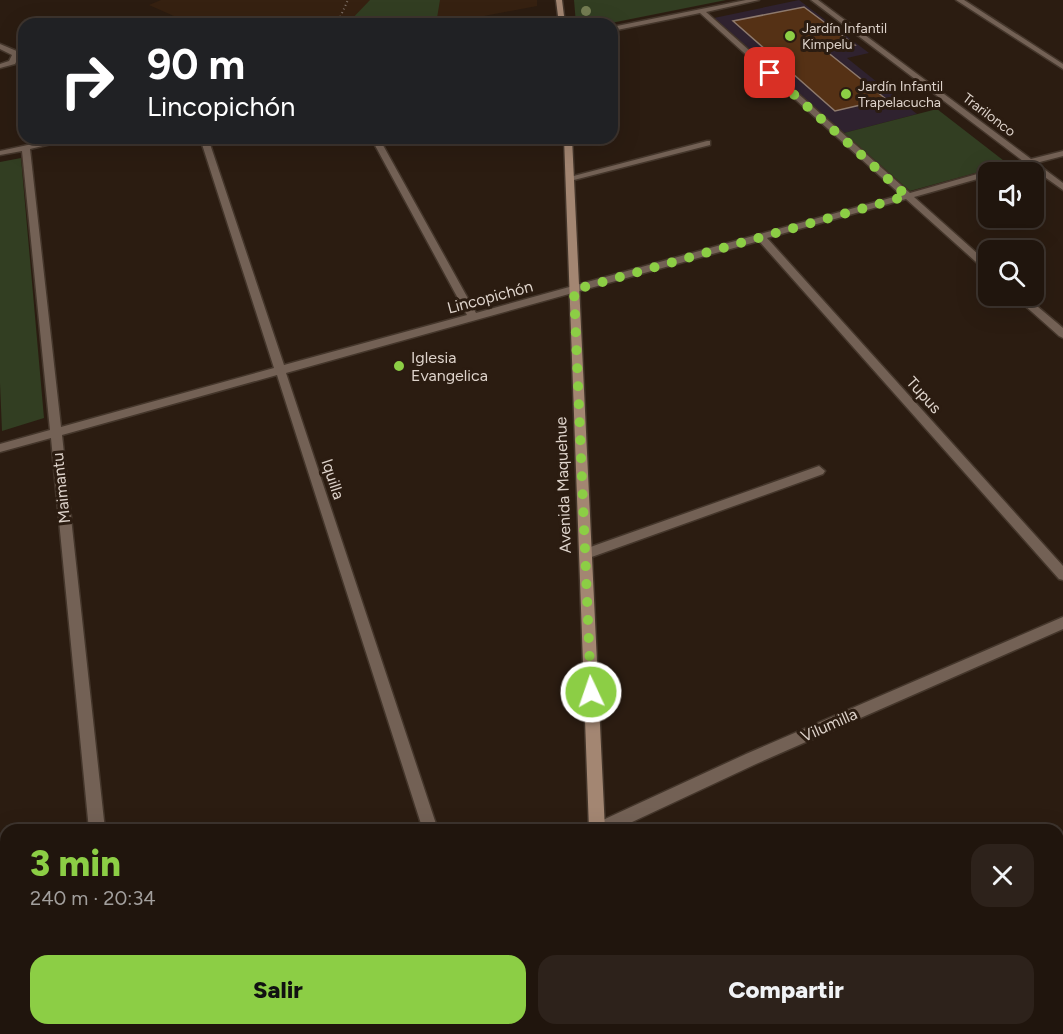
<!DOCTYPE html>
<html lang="es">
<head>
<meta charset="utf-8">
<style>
  body { margin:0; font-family:Figtree,sans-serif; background:#2d221b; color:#f1f3f6; height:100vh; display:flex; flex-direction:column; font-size:22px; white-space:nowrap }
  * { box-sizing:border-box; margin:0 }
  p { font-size:20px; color:#a29f9d }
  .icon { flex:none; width:33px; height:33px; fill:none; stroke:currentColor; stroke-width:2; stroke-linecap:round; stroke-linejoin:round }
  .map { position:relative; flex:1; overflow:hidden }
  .side { position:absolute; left:0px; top:824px; width:1064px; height:212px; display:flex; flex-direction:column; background:#20150d; border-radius:18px 18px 0 0; box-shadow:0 6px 24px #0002,0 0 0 2px #3d342e }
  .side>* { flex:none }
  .hud { position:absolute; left:18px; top:18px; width:600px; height:126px; border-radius:18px; box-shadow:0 6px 24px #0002,0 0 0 2px #3d342e; background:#202124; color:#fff; overflow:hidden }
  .controls { position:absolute; left:978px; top:162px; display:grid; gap:12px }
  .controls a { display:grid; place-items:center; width:66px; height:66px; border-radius:12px; background:#20150d; box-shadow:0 6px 24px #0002,0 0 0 2px #3d342e; font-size:30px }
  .pin { position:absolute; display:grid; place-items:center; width:51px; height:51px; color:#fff; margin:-26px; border-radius:12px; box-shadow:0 3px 9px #0006 }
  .me { position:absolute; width:66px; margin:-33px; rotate:357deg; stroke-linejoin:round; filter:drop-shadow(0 0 4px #0008) }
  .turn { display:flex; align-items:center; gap:21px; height:126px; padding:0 30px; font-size:27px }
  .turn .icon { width:78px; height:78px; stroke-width:2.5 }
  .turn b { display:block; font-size:42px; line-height:51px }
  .round { display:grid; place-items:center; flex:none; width:63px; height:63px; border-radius:18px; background:#2d221b }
  .headline { display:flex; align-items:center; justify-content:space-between; height:102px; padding:0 30px }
  h1 { font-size:36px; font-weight:800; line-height:45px; color:#8cce45 }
  .action { display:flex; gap:12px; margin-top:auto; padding:12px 30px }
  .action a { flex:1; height:69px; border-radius:18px; background:#8cce45; color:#111; font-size:24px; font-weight:800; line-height:69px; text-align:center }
  .action a+a { background:#2d221b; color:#f1f3f6 }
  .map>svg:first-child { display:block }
  .built { fill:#362111 }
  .industrial { fill:#36271d }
  .education { fill:#2f222f }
  .green { fill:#323e22 }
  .building { fill:#553115; stroke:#8e7a6d; stroke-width:1.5 }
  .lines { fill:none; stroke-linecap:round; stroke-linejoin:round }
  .service-casing { stroke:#44362b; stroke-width:3 }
  .minor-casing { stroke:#44362b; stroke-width:3 }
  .tertiary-casing { stroke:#44362b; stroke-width:3 }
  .secondary-casing { stroke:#44362b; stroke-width:3 }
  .path { stroke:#83766d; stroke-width:2; stroke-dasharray:1 3; stroke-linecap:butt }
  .service { fill:#736155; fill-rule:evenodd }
  .minor { fill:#736155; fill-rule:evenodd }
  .tertiary { fill:#736155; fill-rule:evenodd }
  .secondary { fill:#a38672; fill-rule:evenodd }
  .tree { fill:#747c52 }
  .route { stroke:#8cce45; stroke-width:10; stroke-dasharray:0 18 }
  .poi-dot { fill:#8cce45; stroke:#2b1c11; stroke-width:2 }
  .labels { text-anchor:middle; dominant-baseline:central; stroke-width:6; stroke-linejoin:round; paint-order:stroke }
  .far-poi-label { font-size:14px; fill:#ded3cb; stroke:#2b1c11; text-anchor:start }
  .far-street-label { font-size:14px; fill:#ded3cb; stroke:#2b1c11 }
  .street-label { font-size:16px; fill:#ded3cb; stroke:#2b1c11 }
  .poi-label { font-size:16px; fill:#ded3cb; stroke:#2b1c11; text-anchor:start }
</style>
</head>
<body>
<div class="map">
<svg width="1063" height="1034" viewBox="0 0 1063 1034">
  <rect width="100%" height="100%" fill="#2b1c11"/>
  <!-- built -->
  <path class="built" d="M161,0H537V6L442,24H192L149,5Z"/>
  <!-- industrial -->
  <path class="industrial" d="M262,1029H538V1034H251Z"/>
  <!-- education -->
  <path class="education" d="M799,0L869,53L847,58L917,114L844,133L714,18Z"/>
  <!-- green -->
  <path class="green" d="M370,0H440L436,24H347Z
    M574,0H726L606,24H576Z
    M937,109L1008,164L910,191L844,133Z
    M21,158L44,418L2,431L0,383V162Z"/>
  <!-- building -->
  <path class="building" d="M804,7L855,45L826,51L886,99L835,111L733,21Z"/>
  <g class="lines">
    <defs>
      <path id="service" d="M376,1029H394L396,1034H378Z
        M420,1029H438L436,1034H418Z"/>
      <path id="minor" d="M746,0H759L706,12L910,193L1023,161L811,0H818L1031,159L1063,151V156L1036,163L1063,183V190L1028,165L1001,172H988V176L914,197L988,263V271L985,270L906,199L767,238L1063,566V580L1059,579L759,241L286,373L438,830H423L277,375L62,435L105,830H89L51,438L0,452V444L50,430L22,151L0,155V151L60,138H76L30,149L61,427L274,368L200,138H208L284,365L467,315L371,138H379L476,313L901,195L700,13L612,31V27Z
        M956,0H964L1063,64V69Z
        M0,44L19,52L20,54L15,64L0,68V64L9,61L12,55L0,49Z
        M707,141H710V145L570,181L566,178Z
        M1014,296H1025L1063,328V338L1059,336Z
        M819,466L825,471L823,474L586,559L582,558L580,554L582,550Z
        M108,1029H126L127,1034H109Z"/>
      <path id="tertiary" d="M1063,617V629L756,764L615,830H590L592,825L746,754Z
        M121,1029H148L146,1034H119Z"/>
      <path id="secondary" d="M556,0H562L565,24H559Z
        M564,138H572L605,830H589Z
        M599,1029H617V1034H599Z"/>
    </defs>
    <!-- service casing -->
    <use href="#service" class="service-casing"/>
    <!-- minor casing -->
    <use href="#minor" class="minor-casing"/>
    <!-- tertiary casing -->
    <use href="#tertiary" class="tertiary-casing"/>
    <!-- secondary casing -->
    <use href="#secondary" class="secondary-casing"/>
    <!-- path -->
    <path class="path" d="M337,24L348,0"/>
    <!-- service -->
    <use href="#service" class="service"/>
    <!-- minor -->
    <use href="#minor" class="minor"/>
    <!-- tertiary -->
    <use href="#tertiary" class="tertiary"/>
    <!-- secondary -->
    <use href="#secondary" class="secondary"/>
  </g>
  <!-- trees -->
  <circle class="tree" cx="586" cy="11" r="5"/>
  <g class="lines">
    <!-- route -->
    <path class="route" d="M591,692L574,290L907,196L770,73"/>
  </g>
  <!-- markers -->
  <g class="poi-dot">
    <circle cx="790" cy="36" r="6"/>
    <circle cx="846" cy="94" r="6"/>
    <circle cx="399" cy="366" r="6"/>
  </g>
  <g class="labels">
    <!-- far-poi labels -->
    <g class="far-poi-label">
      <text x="802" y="28">Jardín Infantil<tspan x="802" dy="16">Kimpelu</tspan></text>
      <text x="858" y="86">Jardín Infantil<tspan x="858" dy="16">Trapelacucha</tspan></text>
    </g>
    <!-- far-street labels -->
    <g class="far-street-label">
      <text transform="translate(989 115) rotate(37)">Trarilonco</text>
    </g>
    <!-- street labels -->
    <g class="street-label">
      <text transform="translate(490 297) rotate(-15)">Lincopichón</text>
      <text transform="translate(924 395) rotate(48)">Tupus</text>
      <text transform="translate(333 479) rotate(72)">Iquilla</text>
      <text transform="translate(563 485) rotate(-92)">Avenida Maquehue</text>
      <text transform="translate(61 488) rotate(-96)">Maimantu</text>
      <text transform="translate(829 725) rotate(-24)">Vilumilla</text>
    </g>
    <!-- poi labels -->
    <g class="poi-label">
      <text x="411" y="357">Iglesia<tspan x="411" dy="18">Evangelica</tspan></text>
    </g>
  </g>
</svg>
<div class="controls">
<a><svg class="icon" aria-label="sound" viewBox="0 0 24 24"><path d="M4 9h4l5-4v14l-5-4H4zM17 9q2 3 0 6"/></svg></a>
<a><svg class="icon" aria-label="search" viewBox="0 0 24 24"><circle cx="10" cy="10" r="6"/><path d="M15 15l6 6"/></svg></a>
</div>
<div class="pin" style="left:770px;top:73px;background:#d93025"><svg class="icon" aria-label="arrive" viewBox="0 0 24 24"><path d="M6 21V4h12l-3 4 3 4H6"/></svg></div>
<svg class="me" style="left:591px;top:692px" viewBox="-20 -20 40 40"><circle r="17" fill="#8cce45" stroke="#fff" stroke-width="3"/><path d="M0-11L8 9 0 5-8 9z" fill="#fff"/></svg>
<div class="hud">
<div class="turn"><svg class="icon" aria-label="right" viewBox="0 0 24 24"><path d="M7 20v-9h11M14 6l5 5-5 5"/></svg><div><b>90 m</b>Lincopichón</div></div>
</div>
<section class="side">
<div class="headline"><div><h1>3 min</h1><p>240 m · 20:34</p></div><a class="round"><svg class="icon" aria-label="close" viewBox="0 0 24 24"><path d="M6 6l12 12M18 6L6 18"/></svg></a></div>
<div class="action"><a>Salir</a><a>Compartir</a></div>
</section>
</div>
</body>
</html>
